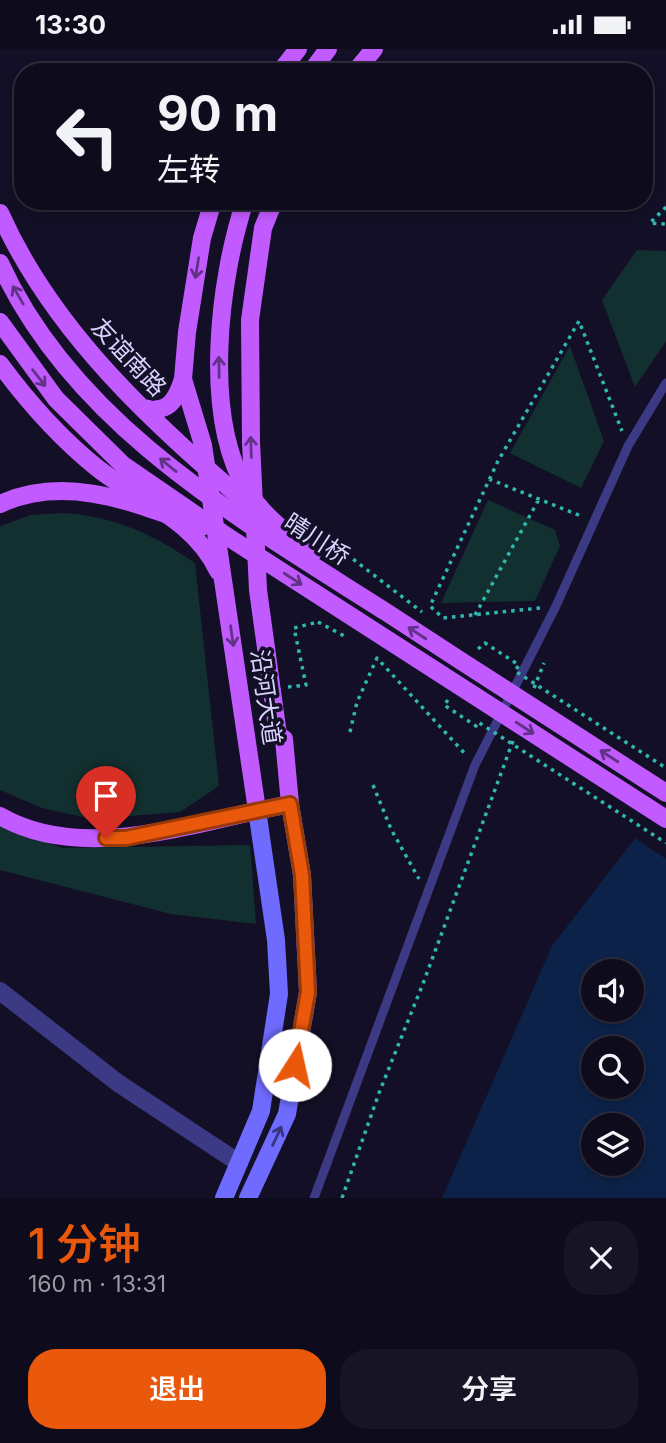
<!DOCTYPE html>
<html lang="zh">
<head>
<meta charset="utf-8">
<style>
  body { margin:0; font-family:Inter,"Noto Sans SC",sans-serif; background:#171425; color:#f1f3f6; height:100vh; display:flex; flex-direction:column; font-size:26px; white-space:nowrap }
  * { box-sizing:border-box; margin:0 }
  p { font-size:23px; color:#9b9ba3 }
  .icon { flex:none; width:38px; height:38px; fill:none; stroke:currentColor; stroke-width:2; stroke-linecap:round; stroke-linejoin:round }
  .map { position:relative; height:1149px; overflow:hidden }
  .details { display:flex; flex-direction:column; background:#0e0b1c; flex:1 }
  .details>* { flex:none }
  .hud { position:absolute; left:14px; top:14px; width:639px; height:147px; border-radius:28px; box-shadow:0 4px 10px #0003,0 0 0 2px #2e2b3b; background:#0e0b1c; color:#f1f3f6; overflow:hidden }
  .tools { position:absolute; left:581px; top:910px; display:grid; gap:14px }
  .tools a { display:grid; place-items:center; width:63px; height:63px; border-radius:50%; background:#0e0b1c; box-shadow:0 4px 10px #0003,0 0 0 2px #2e2b3b; font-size:35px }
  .pin { position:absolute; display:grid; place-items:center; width:60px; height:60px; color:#fff; margin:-72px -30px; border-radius:50% 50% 50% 0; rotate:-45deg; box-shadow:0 0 7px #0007 }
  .pin .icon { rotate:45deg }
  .me { position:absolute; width:77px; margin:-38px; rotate:10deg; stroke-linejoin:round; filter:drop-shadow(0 0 5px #0008) }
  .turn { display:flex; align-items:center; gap:24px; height:147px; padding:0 28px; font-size:32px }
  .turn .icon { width:91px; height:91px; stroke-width:2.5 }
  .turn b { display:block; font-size:49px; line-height:60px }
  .round { display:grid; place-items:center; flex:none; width:74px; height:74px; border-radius:28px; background:#171425 }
  .overview { display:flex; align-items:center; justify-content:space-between; height:119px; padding:0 28px }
  h1 { font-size:42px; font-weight:600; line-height:52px; color:#ea580c }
  .action { display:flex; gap:14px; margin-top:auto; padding:14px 28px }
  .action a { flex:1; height:80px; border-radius:28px; background:#ea580c; color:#fff; font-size:28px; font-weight:600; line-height:80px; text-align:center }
  .action a+a { background:#171425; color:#f1f3f6 }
  .status { display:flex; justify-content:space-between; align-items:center; height:49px; padding:0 35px; background:#0e0b1c; direction:ltr }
  .status svg { height:19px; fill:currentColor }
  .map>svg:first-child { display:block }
  .green { fill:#12302f }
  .water { fill:#0c2248; fill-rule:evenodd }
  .pier { fill:#130f26 }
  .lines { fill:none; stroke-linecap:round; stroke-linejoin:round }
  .path { stroke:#2fb8b0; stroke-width:3.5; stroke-dasharray:3.5 5; stroke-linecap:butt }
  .lane { stroke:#3d3a85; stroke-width:9 }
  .street { stroke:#3d3a85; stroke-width:18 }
  .secondary { stroke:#6f6bff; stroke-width:18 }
  .primary { stroke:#c25bff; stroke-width:18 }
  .path-bridge { stroke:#2fb8b0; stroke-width:3.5; stroke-dasharray:3.5 5; stroke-linecap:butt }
  .primary-bridge { stroke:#c25bff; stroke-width:18 }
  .oneway { stroke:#623188 }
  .oneway2 { stroke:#38347d }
  .route-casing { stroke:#983908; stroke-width:18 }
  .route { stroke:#ea580c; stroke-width:12 }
  .labels { text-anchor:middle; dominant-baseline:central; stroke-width:7; stroke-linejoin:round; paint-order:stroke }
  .street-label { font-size:24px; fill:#d9d4ff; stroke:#130f26 }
</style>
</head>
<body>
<div class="status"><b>13:30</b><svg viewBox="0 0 49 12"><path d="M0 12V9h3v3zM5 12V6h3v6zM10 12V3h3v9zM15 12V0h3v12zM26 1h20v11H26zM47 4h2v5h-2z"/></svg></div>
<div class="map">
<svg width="666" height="1149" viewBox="0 0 666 1149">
  <rect width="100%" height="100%" fill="#130f26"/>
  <!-- green -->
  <path class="green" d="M637,201L666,202V292L635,338L602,251Z
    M570,297L604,392L581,439L510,404Z
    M488,451L555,481L560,497L535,552L441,554Z
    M62,464C114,467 153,485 195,514L219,737L180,763L92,770L42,759L0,741V477L31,466Z
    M0,776L62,799L250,796L256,875L171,865L0,821Z"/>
  <!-- water -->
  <path class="water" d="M666,749V1149H442L552,897ZM593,922H632V961H593ZM593,999H632V1038H593ZM593,1076H632V1115H593Z"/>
  <!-- pier -->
  <path class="pier" d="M666,745V810L632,787Z"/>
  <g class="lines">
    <!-- path -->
    <path class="path" d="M666,158L650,174L666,175
      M489,430L581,467
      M540,559L443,569L430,557L498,412L579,272L622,382
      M475,566L539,450
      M288,638L306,636L294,579L318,573
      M534,639L544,614
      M350,683L357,653L377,609L467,707
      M373,736L391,780L419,830
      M342,1149L379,1044L424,932L513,692"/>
    <!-- lane -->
    <path class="lane" d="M314,1149L475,716L556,557L628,397L666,334"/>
    <!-- street -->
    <path class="street" d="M0,942L118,1034L239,1114"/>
    <!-- secondary -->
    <path class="secondary" d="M224,1149L261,1062L279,945L276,891L257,761
      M248,1149L287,1065L308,943L302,826L290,755"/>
    <!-- primary -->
    <path class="primary" d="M280,23L298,0
      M311,23L328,0
      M355,23L374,0
      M213,152L202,189L187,283L183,330L203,396L257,761
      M0,164C54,285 155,376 254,460
      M0,315C28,353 59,388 96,418C137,451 194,470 218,522
      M143,359C168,365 176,352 183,330
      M0,767C84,816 202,771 290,755L284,690L278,686L258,541L251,393L250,271L263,179L274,152"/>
    <!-- path-bridge -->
    <path class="path-bridge" d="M306,474L422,563
      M318,573L348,589
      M478,600L485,594L519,616L515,622L666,719
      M448,651L444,656L476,677L478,673L666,794"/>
    <!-- primary-bridge -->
    <path class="primary-bridge" d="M245,152C219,230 202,368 247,441C262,466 289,486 312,505
      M0,214C74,377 242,471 386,563C479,624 573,684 666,744
      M0,273L56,350L123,416L228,488L666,770
      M0,455C67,424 137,455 202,478"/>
  </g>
  <!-- one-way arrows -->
  <defs><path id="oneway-shaft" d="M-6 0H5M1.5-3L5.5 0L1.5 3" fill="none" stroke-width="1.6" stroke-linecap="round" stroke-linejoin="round" transform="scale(1.75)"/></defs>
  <g class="oneway">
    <use href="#oneway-shaft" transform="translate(197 219) rotate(99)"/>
    <use href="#oneway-shaft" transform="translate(18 246) rotate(-120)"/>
    <use href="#oneway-shaft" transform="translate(219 318) rotate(-91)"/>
    <use href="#oneway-shaft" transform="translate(39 329) rotate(52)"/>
    <use href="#oneway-shaft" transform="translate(251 398) rotate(-92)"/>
    <use href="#oneway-shaft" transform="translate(168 416) rotate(-141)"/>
    <use href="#oneway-shaft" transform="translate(293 530) rotate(33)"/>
    <use href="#oneway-shaft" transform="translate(417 584) rotate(-147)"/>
    <use href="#oneway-shaft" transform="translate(232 587) rotate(82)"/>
    <use href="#oneway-shaft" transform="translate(525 679) rotate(33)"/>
    <use href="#oneway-shaft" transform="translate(609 707) rotate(-147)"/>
  </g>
  <use class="oneway2" href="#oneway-shaft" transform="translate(277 1087) rotate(-65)"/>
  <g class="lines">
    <defs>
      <path id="route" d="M106,789H126L290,755L302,826L308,943L295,1016"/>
    </defs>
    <!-- route casing -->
    <use href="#route" class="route-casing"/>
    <!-- route -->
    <use href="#route" class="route"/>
  </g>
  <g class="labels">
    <!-- street labels -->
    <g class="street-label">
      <text transform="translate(129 308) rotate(47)">友谊南路</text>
      <text transform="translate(317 490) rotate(33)">晴川桥</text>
      <text transform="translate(266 648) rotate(82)">沿河大道</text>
    </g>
  </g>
</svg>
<div class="tools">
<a><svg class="icon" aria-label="sound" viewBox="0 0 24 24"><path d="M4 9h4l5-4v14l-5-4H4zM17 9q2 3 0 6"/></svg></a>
<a><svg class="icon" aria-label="search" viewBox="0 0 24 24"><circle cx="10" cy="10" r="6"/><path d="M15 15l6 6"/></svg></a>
<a><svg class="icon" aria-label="layers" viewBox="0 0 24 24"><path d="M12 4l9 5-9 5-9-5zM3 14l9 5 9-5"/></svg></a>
</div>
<div class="pin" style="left:106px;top:789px;background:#d93025"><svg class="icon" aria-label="arrive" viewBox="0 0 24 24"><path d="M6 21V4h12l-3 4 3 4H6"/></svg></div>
<svg class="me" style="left:295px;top:1016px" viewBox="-20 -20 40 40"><circle r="19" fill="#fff"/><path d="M0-13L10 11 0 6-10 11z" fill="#ea580c"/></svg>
<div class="hud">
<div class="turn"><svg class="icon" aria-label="left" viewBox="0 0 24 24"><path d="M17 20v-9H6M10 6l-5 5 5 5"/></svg><div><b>90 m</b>左转</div></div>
</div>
</div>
<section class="details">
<div class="overview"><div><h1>1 分钟</h1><p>160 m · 13:31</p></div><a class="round"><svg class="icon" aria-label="close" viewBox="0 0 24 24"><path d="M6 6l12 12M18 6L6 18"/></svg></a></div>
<div class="action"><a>退出</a><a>分享</a></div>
</section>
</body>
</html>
